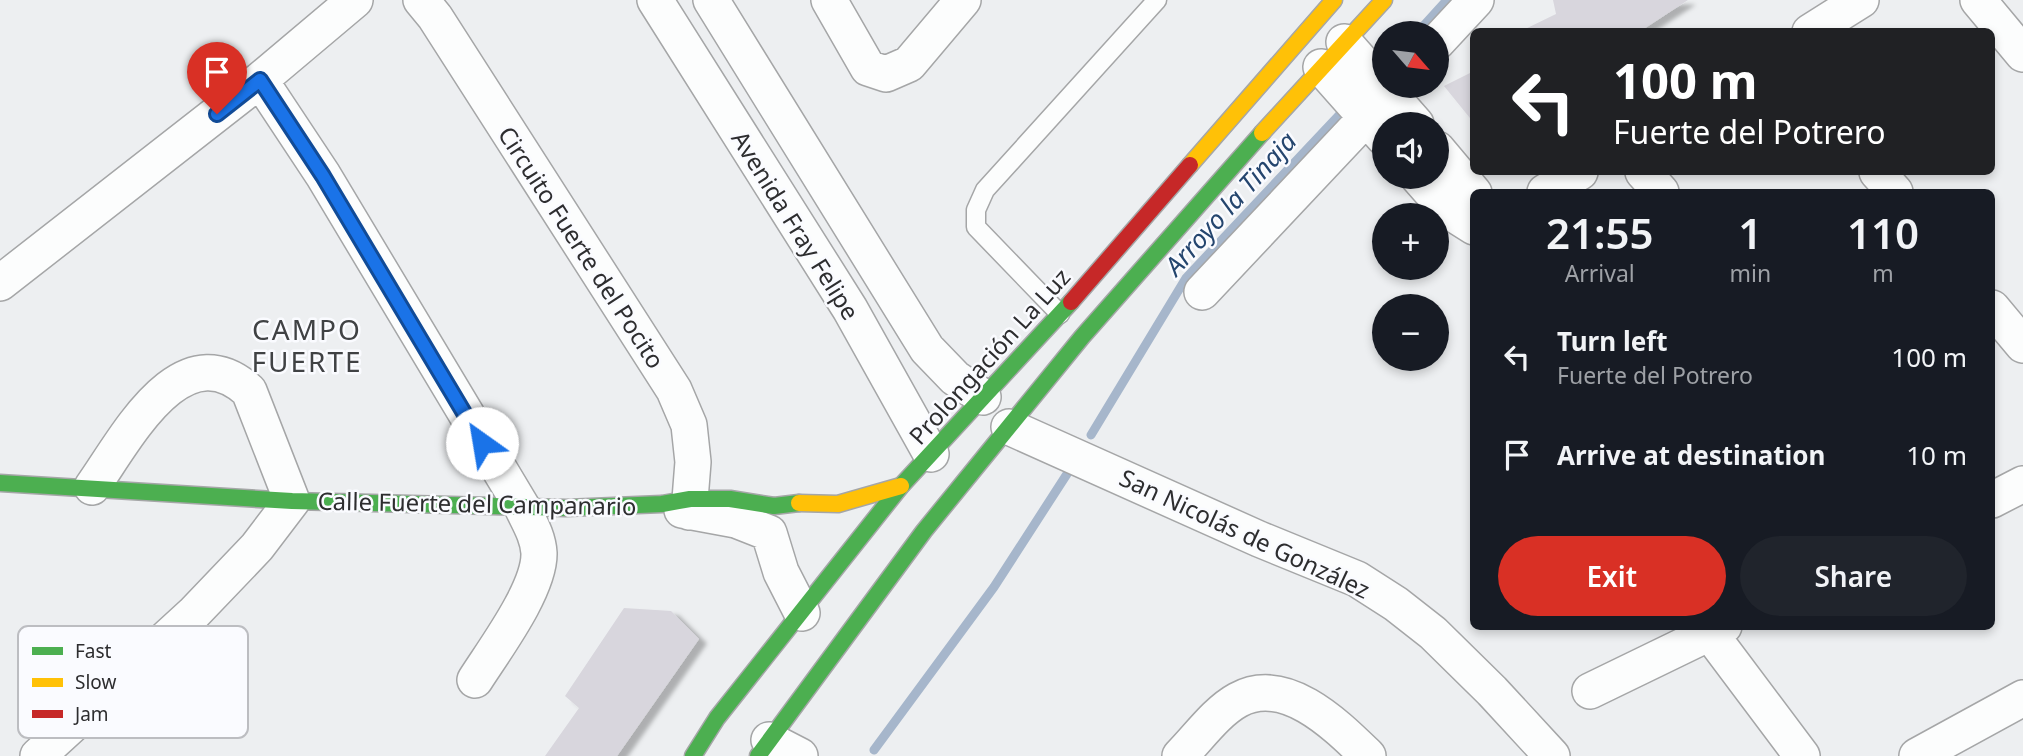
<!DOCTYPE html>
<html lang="en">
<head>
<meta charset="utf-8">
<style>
  body { margin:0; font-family:"Noto Sans",sans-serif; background:#20242c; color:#f1f3f6; height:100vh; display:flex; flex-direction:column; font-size:26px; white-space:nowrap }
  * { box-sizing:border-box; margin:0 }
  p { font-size:23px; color:#9ea1a6 }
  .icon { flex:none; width:38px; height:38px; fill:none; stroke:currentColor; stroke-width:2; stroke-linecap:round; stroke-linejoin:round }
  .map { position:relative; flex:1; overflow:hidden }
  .details { position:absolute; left:1470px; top:189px; width:525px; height:441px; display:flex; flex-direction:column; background:#171b24; border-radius:10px; box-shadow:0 4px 10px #0003 }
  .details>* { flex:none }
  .guide { position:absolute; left:1470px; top:28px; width:525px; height:147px; border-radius:10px; box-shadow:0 4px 10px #0003; background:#202124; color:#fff; overflow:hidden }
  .needle { width:46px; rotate:118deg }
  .tools { position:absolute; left:1372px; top:21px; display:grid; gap:14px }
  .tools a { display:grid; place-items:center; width:77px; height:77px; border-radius:50%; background:#171b24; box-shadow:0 4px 10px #0003; font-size:35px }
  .pin { position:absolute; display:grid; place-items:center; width:60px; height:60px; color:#fff; margin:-72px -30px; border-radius:50% 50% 50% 0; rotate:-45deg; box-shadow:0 0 7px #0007 }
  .pin .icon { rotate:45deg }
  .me { position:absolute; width:77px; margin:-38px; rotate:328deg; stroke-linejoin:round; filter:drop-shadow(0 0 5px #0008) }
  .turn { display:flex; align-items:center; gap:24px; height:147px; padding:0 28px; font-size:32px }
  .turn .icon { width:91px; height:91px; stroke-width:2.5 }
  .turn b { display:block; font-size:49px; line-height:60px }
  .eta { display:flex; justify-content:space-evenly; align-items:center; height:119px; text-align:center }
  .eta b { font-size:42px; font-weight:600; line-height:49px }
  .action { display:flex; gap:14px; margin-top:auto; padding:14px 28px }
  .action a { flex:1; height:80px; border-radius:42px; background:#d93025; color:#fff; font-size:28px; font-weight:600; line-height:80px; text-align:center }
  .action a+a { background:#20242c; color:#f1f3f6 }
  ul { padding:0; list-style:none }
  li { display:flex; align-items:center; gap:21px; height:98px; padding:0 28px }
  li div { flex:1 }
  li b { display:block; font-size:26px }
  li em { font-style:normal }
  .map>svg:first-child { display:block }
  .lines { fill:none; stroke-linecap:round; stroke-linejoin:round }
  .stream { stroke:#a6b6cb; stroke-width:9 }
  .building { fill:#d8d6dd; filter:url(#shadow) }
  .lane-casing { stroke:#a5a6a7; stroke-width:21 }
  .street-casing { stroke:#a5a6a7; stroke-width:38 }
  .fast-casing { stroke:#a5a6a7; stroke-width:19 }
  .slow-casing { stroke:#a5a6a7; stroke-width:19 }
  .jam-casing { stroke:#a5a6a7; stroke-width:19 }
  .lane { stroke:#fcfdfd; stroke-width:18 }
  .street { stroke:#fcfdfd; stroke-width:35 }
  .fast { stroke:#4caf50; stroke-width:16 }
  .slow { stroke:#ffc107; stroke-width:16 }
  .jam { stroke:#c62828; stroke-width:16 }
  .route-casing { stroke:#114b97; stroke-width:18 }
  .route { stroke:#1a73e8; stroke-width:12 }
  .labels { text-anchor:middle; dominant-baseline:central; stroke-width:5; stroke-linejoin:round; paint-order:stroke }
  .street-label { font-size:24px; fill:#2d2d2f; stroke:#fafbff }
  .water-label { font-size:26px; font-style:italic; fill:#24456e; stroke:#fafbff }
  .quarter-label { font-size:28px; letter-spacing:2px; fill:#404244; stroke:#fafbff }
  .key { fill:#fafbff; stroke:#bcbdc1; stroke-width:2 }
  .key-label { font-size:19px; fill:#2d2d2f }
</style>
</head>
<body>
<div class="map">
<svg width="2023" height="756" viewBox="0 0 2023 756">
  <defs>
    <filter id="shadow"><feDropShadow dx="8" dy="4.5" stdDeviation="2" flood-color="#0004"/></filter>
  </defs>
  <rect width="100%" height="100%" fill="#edeff1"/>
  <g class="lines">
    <!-- stream -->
    <path class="stream" d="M1417,33L1447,0
      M1091,435L1186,278L1342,112
      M874,750L994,587L1067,474"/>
  </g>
  <!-- building -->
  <path class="building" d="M1553,0H1688L1639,32H1519L1556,14Z
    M1474,71V123L1444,86Z
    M624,608L671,611L699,639L617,756H545L579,708L565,696Z"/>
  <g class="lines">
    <defs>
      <path id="lane" d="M1060,314L976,227V210L985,190L1157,0"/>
      <path id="street" d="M421,0L435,17L674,390L689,425L693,462L689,512
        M655,0L850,309L931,454
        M711,0L927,349L955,378L983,397
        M829,0L868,68L886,74L909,64L963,0
        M1978,0L2023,54
        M1810,32L1861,0
        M1344,42L1416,124
        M1437,42L1476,0
        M1321,67L1384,138
        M260,80L323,175L522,507C529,522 538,536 539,553C540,589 494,650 475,680
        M1437,149L1474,193
        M1643,172L1661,192
        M1877,172L1895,192
        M1418,177L1447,210L1474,227
        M1545,192L1580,172
        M0,283L260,80L355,0
        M1202,292L1396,86
        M1992,308L2023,345
        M1009,427L1259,539L1357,579L1396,604L1433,633L1492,691L1552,756
        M1992,500L2023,484
        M682,510L736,520L769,533L781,572L802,613
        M1709,632L1802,756
        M1590,691L1724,626
        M769,740L800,756
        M38,756L193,614L257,547L292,501L249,391C181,329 125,441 92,487
        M1180,756C1198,738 1216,712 1238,700C1286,674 1337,726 1368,756
        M1917,756L2023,698"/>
      <path id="fast" d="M0,483L292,501L566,508L662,504L690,499H730L774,506L799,503
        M693,756L717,718L901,486L1071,302
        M758,756L924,531L1082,337L1262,133"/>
      <path id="slow" d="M1262,133L1384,0
        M1190,165L1334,0
        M799,503L838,504L901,486"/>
      <path id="jam" d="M1071,302L1190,165"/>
    </defs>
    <!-- lane casing -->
    <use href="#lane" class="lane-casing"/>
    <!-- street casing -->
    <use href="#street" class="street-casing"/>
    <!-- fast casing -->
    <use href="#fast" class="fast-casing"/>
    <!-- slow casing -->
    <use href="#slow" class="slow-casing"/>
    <!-- jam casing -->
    <use href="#jam" class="jam-casing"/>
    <!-- lane -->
    <use href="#lane" class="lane"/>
    <!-- street -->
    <use href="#street" class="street"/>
    <!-- fast -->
    <use href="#fast" class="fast"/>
    <!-- slow -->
    <use href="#slow" class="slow"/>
    <!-- jam -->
    <use href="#jam" class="jam"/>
  </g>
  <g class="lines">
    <defs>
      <path id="route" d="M217,114L260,80L323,176L482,443"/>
    </defs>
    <!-- route casing -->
    <use href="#route" class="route-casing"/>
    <!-- route -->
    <use href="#route" class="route"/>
  </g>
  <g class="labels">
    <!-- street labels -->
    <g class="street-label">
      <text transform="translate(796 225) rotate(58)">Avenida Fray Felipe</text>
      <text transform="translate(582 247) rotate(57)">Circuito Fuerte del Pocito</text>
      <text transform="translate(989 356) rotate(-48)">Prolongación La Luz</text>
      <text transform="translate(477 503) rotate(1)">Calle Fuerte del Campanario</text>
      <text transform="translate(1245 533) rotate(25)">San Nicolás de González</text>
    </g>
    <!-- water labels -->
    <g class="water-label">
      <text transform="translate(1230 203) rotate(-48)">Arroyo la Tinaja</text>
    </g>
    <!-- quarter labels -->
    <g class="quarter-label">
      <text x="307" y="329">CAMPO<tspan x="307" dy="32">FUERTE</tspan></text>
    </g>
  </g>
  <!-- legend -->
  <rect x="18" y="626" width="230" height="112" rx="10" class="key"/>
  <rect x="32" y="647" width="31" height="8" fill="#4caf50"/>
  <rect x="32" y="678" width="31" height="9" fill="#ffc107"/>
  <rect x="32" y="710" width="31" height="8" fill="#c62828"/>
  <g class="key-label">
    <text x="75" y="658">Fast</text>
    <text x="75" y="689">Slow</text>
    <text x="75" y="721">Jam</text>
  </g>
</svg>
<div class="tools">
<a><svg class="needle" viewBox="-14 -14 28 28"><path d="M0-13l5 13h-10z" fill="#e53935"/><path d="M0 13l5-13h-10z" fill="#9ea1a6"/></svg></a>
<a><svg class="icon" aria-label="sound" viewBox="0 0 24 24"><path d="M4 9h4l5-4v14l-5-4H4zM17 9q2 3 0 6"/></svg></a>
<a>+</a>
<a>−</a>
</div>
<div class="pin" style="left:217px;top:114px;background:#d93025"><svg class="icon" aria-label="arrive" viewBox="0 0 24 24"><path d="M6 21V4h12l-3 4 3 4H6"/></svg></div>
<svg class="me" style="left:482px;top:443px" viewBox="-20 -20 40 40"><circle r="19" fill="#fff"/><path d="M0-13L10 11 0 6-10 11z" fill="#1a73e8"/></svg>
<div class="guide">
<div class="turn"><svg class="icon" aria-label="left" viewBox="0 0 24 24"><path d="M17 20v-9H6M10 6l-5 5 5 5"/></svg><div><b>100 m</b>Fuerte del Potrero</div></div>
</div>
<section class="details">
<div class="eta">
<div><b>21:55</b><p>Arrival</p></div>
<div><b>1</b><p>min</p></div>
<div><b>110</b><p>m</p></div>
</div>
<ul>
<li><svg class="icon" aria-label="left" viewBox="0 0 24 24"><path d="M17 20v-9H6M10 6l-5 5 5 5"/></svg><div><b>Turn left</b><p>Fuerte del Potrero</p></div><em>100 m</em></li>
<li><svg class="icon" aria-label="arrive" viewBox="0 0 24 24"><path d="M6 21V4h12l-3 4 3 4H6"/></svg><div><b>Arrive at destination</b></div><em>10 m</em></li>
</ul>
<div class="action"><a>Exit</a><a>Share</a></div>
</section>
</div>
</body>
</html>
